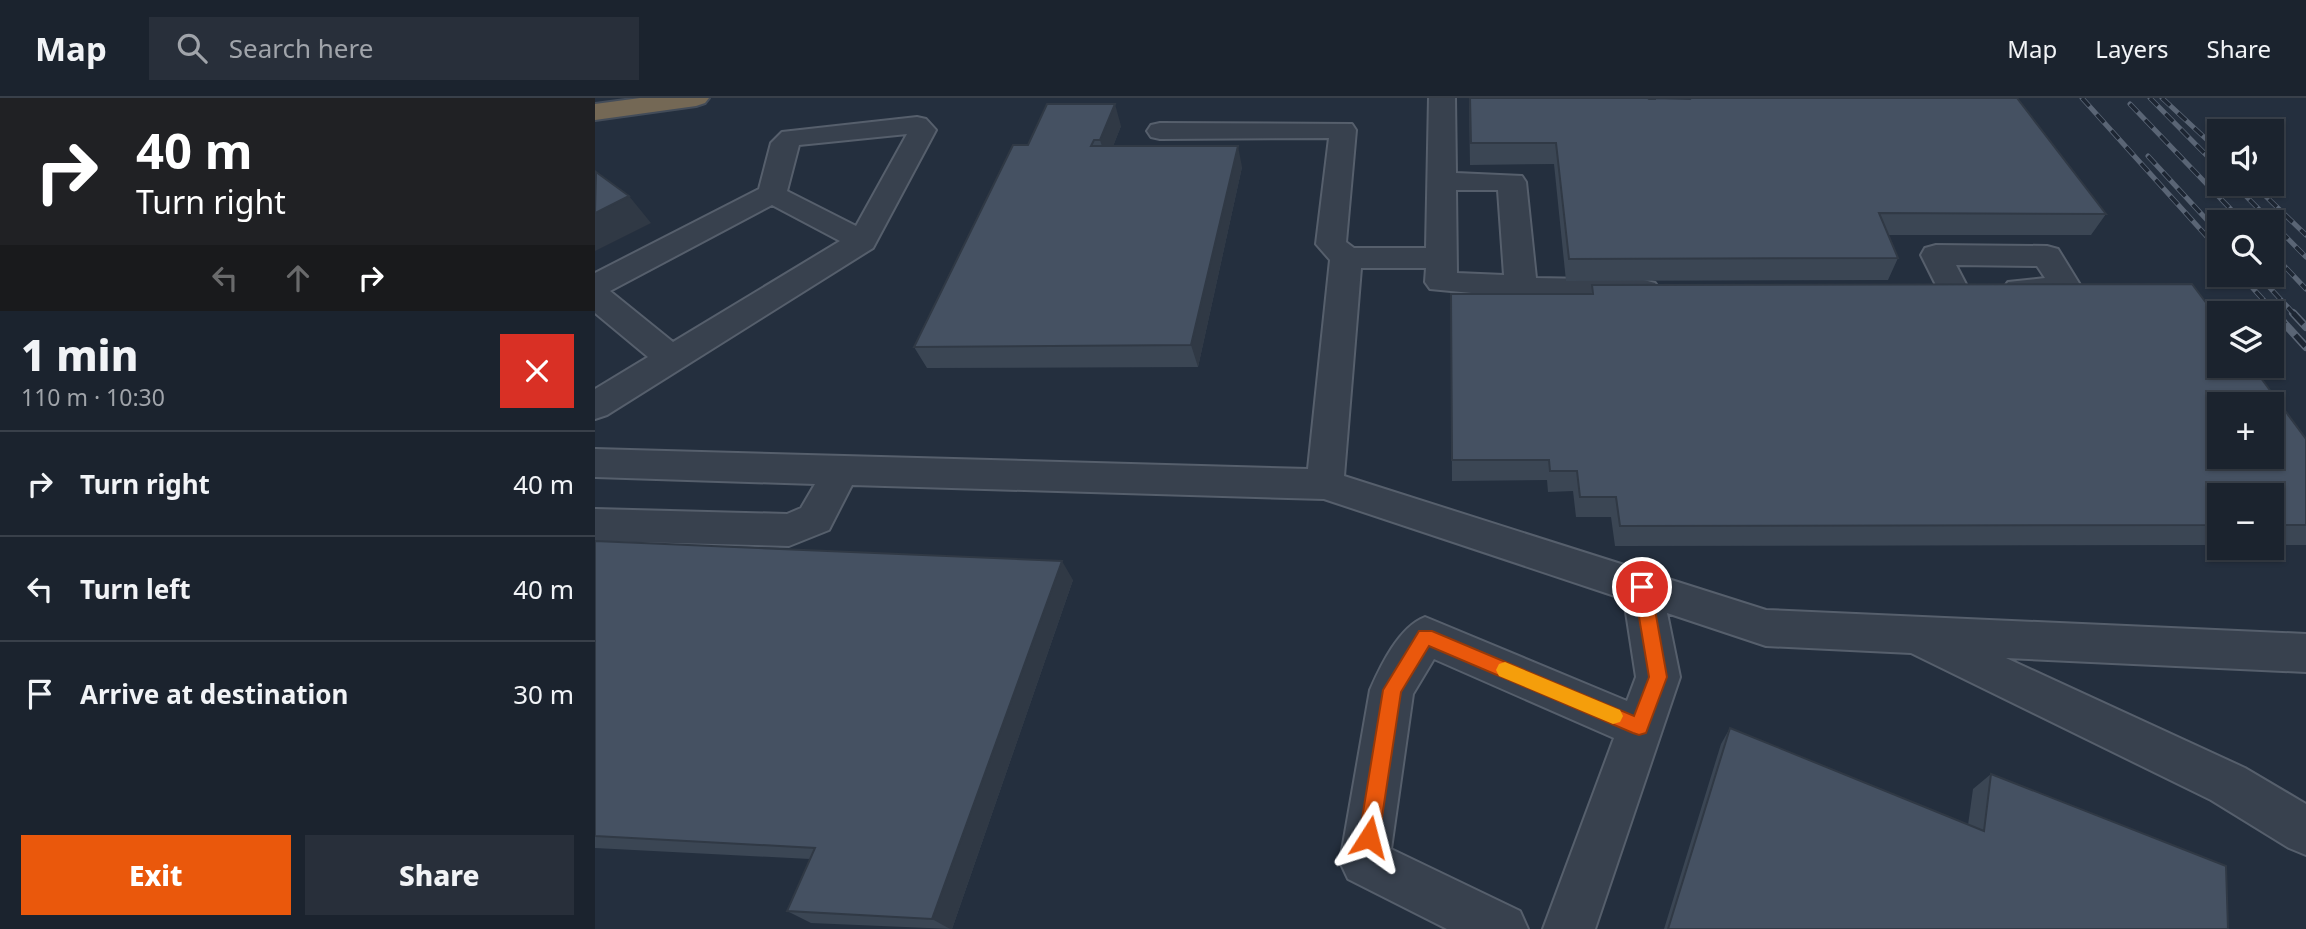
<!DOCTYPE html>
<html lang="en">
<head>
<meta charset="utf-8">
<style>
  body { margin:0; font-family:"Noto Sans",sans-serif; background:#282f3a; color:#f1f3f6; height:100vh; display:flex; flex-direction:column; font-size:26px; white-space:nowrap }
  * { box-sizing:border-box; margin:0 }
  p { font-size:23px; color:#a0a4aa }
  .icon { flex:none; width:38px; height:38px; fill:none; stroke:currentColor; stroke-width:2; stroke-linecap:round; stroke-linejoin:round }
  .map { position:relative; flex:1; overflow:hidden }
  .details { display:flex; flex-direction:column; background:#1b232e; width:595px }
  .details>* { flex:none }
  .top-card { background:#202124; color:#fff; overflow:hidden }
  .fabs { position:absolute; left:1612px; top:21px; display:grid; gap:14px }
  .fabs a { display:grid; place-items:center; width:77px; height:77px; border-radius:0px; background:#1b232e; box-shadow:0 2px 5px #0004,0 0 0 2px #39404a; font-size:35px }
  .pin { position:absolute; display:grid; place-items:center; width:60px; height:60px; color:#fff; margin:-30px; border:4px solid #fff; border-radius:50%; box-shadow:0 2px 7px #0007 }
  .me { position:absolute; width:77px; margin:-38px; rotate:9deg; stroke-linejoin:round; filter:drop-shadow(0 0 5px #0008) }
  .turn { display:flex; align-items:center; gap:24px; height:147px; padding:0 21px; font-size:32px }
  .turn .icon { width:91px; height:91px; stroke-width:2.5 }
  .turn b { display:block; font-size:49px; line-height:60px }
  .lanes { display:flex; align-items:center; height:66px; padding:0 21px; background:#0003; justify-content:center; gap:35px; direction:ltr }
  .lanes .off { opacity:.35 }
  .round { display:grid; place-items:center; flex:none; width:74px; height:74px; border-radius:0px; background:#282f3a }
  .headline { display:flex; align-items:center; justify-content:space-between; height:119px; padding:0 21px }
  h1 { font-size:42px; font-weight:800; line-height:52px }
  .cta { display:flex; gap:14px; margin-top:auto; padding:14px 21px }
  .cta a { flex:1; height:80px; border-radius:0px; background:#ea580c; color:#fff; font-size:28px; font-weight:800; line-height:80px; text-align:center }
  .cta a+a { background:#282f3a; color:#f1f3f6 }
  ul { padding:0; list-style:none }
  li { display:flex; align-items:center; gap:21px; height:105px; padding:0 21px; border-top:2px solid #39404a }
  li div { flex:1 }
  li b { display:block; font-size:26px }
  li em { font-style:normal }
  header { display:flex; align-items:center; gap:42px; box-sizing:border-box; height:98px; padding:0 35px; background:#1b232e; border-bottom:2px solid #39404a }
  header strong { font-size:33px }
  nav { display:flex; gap:38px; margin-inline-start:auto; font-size:24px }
  .search { width:490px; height:63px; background:#282f3a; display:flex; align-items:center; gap:18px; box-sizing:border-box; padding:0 24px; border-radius:0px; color:#a0a4aa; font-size:26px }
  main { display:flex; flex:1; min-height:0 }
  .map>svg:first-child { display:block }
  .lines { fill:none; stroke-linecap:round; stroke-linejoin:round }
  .minor-casing { stroke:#565f6c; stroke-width:4 }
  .highway-casing { stroke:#434c59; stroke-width:4 }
  .minor { fill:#38414e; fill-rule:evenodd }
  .highway { fill:#746855; fill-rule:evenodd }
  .rail-far1-casing { stroke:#5a6575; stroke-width:5 }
  .rail-casing { stroke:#5a6575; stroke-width:8 }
  .rail-far1 { stroke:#1d2633; stroke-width:3.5; stroke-dasharray:11; stroke-linecap:butt }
  .rail { stroke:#1d2633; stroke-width:5; stroke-dasharray:15; stroke-linecap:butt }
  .wall { fill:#3b4654 }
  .shaded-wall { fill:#303945 }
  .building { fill:#455162; stroke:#303945; stroke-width:2; fill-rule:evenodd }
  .route { fill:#ea580c; stroke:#983908; stroke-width:2 }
  .slow { fill:#f59e0b }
</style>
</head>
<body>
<header>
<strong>Map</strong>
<div class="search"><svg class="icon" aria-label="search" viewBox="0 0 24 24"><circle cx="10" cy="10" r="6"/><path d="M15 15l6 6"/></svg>Search here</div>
<nav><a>Map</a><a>Layers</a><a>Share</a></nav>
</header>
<main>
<section class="details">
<div class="top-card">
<div class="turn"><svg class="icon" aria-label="right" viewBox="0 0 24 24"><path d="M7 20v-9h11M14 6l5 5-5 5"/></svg><div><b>40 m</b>Turn right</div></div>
<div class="lanes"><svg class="icon off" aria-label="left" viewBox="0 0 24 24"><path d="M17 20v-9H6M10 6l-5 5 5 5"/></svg><svg class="icon off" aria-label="ahead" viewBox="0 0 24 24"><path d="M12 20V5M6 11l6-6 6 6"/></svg><svg class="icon" aria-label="right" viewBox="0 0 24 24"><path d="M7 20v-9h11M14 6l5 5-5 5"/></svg></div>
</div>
<div class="headline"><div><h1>1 min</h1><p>110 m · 10:30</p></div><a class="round" style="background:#d93025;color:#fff"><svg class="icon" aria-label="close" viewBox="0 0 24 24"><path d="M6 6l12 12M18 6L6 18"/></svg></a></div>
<ul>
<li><svg class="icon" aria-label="right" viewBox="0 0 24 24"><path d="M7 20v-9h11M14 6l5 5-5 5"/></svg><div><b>Turn right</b></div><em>40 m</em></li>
<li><svg class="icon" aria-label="left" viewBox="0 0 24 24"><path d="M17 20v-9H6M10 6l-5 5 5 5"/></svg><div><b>Turn left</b></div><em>40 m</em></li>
<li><svg class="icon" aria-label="arrive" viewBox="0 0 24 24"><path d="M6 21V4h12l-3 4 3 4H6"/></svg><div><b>Arrive at destination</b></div><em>30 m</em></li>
</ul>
<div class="cta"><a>Exit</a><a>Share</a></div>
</section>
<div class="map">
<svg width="1711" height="831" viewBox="0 0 1711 831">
  <rect width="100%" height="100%" fill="#242f3e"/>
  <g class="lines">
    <defs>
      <path id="minor" d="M834,0H860L861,75L927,78L931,84L941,180L1049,182L1060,185L1065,192L1060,199L1049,202H949L835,191L830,184L831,170H766L749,378L1171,512L1711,536V574L1411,560L1650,670L1711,706V757L1694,750L1616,702L1316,555L1171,548L1072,515L1085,579L1000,831H948L1019,640L839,561L818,596L796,751L925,813L933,831H852L753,781L745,764L775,592C786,567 804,529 830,519L1032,603L1041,579L1029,501L729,401L257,387L234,432L194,448L0,443V411L192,416L206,410L220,386L0,379V351L713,371L735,162L721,146L734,40L565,41L556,39L552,33L556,27L565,25L757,26L761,32L751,144L759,150H831ZM861,92H903L909,177L862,175Z
        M322,19L331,21L341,32L278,150L12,317L0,321V291L53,259L0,215V175L164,91L176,45L187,34ZM312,36L261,128L192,93L204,47ZM177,107L245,143L78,244L15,193Z
        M1341,147L1452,148L1463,151L1487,190L1482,197C1461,203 1434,204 1413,198L1408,191L1413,184L1450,180L1442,168L1361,167L1374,192L1369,199L1358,202L1347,199L1326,157L1330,150Z"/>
      <path id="highway" d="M45,0H114L110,5L101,8L0,22V6Z"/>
    </defs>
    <!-- minor casing -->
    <use href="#minor" class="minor-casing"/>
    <!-- highway casing -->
    <use href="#highway" class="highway-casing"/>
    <!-- minor -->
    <use href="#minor" class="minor"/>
    <!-- highway -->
    <use href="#highway" class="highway"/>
    <defs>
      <path id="rail-far1" d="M1487,0L1624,152
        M1555,0L1624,70
        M1567,0L1624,53
        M1535,6L1648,124
        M1553,58L1624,135
        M1639,86L1711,159
        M1658,86L1711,137
        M1676,154L1711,191
        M1646,177L1682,217
        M1663,177L1700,217"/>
      <path id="rail" d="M1680,215L1711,249
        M1698,215L1711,229"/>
    </defs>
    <!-- rail-far1 casing -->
    <use href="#rail-far1" class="rail-far1-casing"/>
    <!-- rail casing -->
    <use href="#rail" class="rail-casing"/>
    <!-- rail-far1 -->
    <use href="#rail-far1" class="rail-far1"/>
    <!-- rail -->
    <use href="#rail" class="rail"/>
  </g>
  <!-- wall -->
  <path class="wall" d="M874,0H1053L1054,1V0H1422L1511,116L1496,137H1293L1303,160L1293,182L971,183L959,66L875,67Z
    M526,28L518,48L647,69L603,269L332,270L319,249L433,47Z
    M997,187L1711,341V447H1676V397H1624V447L1020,448L1016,419H981L978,393L953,394L952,382L857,383L856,196H996Z
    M0,443L478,482L357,831L216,825L192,813L215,761L0,750Z
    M1135,630L1373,727L1378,691L1396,676L1633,831H1069L1126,646Z"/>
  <!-- shaded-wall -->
  <path class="shaded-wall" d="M520,6L526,28L512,64L505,42Z
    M643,48L647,69L603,269L596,247Z
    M34,98L56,125L0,153V115Z
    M467,463L478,482L357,831H355L337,821Z"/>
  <!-- building -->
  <path class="building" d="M875,0H1053L1054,1H1060V0L1094,1L1093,0H1422L1511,116L1284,115L1303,160L974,161L961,45H876Z
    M452,6H520L505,42H499L496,48H643L596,247L319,249L418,47H433Z
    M1,74L34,98L0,115Z
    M1597,186L1624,222V268H1657L1711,341V427H1676V397H1624V427L1025,428L1021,399H985L982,373H955L954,362H857L856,196H998L997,187ZM1624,306H1676V359H1624Z
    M0,443L467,463L337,821L192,813L220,750L0,738Z
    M1135,630L1389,733L1396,676L1631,768L1633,831H1073Z"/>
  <!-- route -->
  <path class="route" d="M1047,482L1056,489L1072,579L1051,635L1044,637L1038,635L834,548L806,594L784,739L781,746L774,749L767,746L764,739L788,592L824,533H837L1039,618L1054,579L1039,489Z"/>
  <!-- slow -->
  <path class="slow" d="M910,564L1025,612L1028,618L1025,624L1018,626L904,578L901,572L904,566Z"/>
</svg>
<div class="fabs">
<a><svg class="icon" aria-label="sound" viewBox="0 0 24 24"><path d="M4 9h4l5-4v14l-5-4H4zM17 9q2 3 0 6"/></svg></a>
<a><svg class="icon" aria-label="search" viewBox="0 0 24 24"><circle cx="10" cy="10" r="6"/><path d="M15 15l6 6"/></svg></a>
<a><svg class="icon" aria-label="layers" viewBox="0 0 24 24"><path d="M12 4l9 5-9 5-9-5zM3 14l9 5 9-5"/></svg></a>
<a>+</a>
<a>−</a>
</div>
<div class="pin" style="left:1047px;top:489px;background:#d93025"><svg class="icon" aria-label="arrive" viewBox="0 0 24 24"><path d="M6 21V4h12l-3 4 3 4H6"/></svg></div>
<svg class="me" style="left:774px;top:739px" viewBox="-20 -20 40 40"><path d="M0-17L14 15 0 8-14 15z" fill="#ea580c" stroke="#fff" stroke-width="4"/></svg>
</div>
</main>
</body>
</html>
